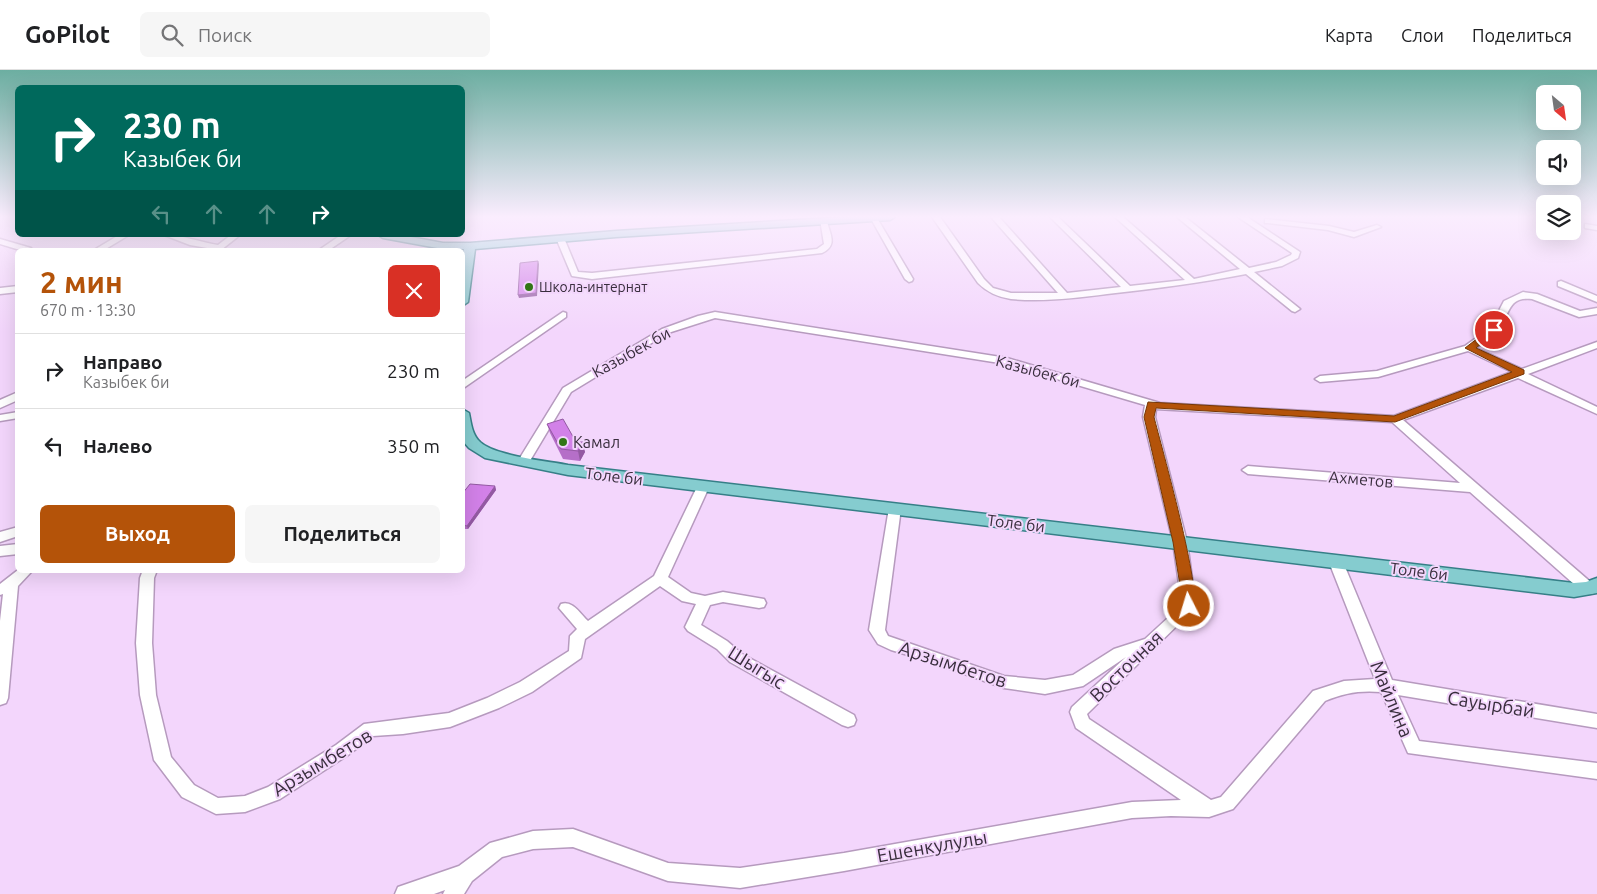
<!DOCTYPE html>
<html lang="ru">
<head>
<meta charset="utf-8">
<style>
  body { margin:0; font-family:Ubuntu,sans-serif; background:#f6f6f6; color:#202124; height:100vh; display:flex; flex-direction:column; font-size:19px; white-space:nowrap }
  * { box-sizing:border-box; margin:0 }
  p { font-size:16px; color:#757577 }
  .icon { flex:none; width:28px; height:28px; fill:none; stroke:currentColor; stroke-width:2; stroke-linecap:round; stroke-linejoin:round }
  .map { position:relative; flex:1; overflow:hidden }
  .drawer { position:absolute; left:15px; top:178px; width:450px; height:325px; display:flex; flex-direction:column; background:#fff; border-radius:8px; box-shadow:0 5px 20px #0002 }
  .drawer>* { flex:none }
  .hud { position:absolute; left:15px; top:15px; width:450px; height:152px; border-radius:8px; box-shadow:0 5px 20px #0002; background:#00695c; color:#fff; overflow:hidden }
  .needle { width:32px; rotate:151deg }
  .controls { position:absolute; left:1536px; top:15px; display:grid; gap:10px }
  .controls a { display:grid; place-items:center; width:45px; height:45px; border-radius:8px; background:#fff; box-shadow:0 5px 20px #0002; font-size:25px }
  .pin { position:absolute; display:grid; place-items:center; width:42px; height:42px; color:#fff; margin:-21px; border:2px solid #fff; border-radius:50%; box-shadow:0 1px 5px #0007 }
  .me { position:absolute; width:55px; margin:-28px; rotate:355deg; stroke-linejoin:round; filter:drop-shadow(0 0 4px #0008) }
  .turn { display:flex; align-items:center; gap:18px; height:105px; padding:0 25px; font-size:22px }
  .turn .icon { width:65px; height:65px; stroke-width:2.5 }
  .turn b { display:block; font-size:35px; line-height:42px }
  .lanes { display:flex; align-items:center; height:48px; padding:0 25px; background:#0003; justify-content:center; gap:25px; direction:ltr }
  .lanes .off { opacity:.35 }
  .round { display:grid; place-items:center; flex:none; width:52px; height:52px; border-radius:8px; background:#f6f6f6 }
  .overview { display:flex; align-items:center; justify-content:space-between; height:85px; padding:0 25px }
  h1 { font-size:30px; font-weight:700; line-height:38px; color:#b45309 }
  .button { display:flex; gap:10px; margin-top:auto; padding:10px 25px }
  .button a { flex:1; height:58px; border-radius:8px; background:#b45309; color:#fff; font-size:20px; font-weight:700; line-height:58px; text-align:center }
  .button a+a { background:#f6f6f6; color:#202124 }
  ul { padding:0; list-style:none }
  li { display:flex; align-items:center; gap:15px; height:75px; padding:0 25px; border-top:1px solid #e0e0e0 }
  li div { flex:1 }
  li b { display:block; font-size:19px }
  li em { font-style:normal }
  header { display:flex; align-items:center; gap:30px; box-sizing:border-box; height:70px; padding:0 25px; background:#fff; border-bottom:1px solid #e0e0e0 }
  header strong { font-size:24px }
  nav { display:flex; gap:28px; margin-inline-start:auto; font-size:18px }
  .search { width:350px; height:45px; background:#f6f6f6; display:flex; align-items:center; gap:12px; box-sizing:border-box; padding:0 18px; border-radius:8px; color:#757577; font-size:19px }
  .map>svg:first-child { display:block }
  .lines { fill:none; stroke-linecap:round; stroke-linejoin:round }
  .minor-casing { stroke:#b69abe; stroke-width:3 }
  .major-casing { stroke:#367f87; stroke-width:3 }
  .minor { fill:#fff; fill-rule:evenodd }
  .major { fill:#85cccf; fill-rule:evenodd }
  .wall { fill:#b56fc8 }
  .shaded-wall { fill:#935aa2 }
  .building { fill:#d281e8; stroke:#935aa2 }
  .route { fill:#b45309; stroke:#753606 }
  .poi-dot { fill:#317515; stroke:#f3d6fc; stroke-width:2 }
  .labels { text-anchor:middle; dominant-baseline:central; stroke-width:4; stroke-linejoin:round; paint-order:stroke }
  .far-poi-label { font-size:14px; fill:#392e3d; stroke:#f3d6fc; text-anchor:start }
  .street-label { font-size:16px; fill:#392e3d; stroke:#f3d6fc }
  .poi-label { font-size:16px; fill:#392e3d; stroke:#f3d6fc; text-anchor:start }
  .near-street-label { font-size:19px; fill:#392e3d; stroke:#f3d6fc }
</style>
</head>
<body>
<header>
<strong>GoPilot</strong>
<div class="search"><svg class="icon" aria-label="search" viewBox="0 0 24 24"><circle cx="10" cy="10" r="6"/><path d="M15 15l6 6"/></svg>Поиск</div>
<nav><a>Карта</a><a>Слои</a><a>Поделиться</a></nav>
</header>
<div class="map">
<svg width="1597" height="824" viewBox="0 0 1597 824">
  <rect width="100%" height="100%" fill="#f3d6fc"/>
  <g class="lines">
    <defs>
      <path id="minor" d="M870,147L877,148L913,209L912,211L909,212L905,209Z
        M932,147H940L984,209L993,218L1011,223H1058L991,147H999L1067,223L1121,217L1050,147H1058L1130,216L1185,210L1115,147H1123L1194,209L1240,199L1177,147H1185L1249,198L1276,192L1291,185L1292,183L1238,147H1247L1300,182L1298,188L1282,196L1254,202L1300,239L1295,242L1292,241L1246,204C1199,213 1153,219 1107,224C1076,228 1042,232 1011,229C998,227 987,222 978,213Z
        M820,149L827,151C830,165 838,175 822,183L592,209L572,206L556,168L560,166L564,168L578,202L592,203L817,179L824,174Z
        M1265,149L1329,156L1354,162L1377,155L1381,157L1354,167L1328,160L1268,153H1265Z
        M1585,154L1597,156V160L1585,158Z
        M119,165H129L104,180H94Z
        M164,165C182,165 200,172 218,175L231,165H240L221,180H212L213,179L190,175Z
        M341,165H351L329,180H319Z
        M0,169L31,178L32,180H20L0,174Z
        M1561,211L1597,226V232L1558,216V212Z
        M18,216V222L0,224V218Z
        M1523,222L1537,224L1580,241L1597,238V244L1579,247L1532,229C1507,226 1510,245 1498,261C1493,267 1483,273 1476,278L1522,299L1597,272V278L1528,304L1597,337V344L1518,308L1403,350L1594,515L1596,519L1594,523L1589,524L1584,523L1470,422L1248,404L1242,400L1248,396L1460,413L1392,352L1156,339L1155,347L1187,472L1196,537L1087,644L1089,649L1211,730L1221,727L1313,621L1344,611L1375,609L1329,492L1331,489H1341L1343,492L1392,610L1597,644V658L1398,625L1419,671L1597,693V709L1408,683L1381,622C1361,620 1343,623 1325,631L1233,739L1209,747L1171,746L1132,748L844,801L740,818L668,811L573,777L533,779L502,787L472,811L464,824H443L445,820L434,824H395L398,817L459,796L490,773L533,761L573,759L668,793L740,798L844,783L1132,732L1181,730L1076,658L1070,642L1072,637L1126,587L1083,616L1045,624L1004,618L928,591L891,580L878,574L869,560L889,438L895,434L901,438L885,560L888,566L1004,606L1045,610L1073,605L1114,579L1145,569L1182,535L1173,472L1143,347L1145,335L1006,294L715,248L668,263L571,322L528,394H520L518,391L563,318L662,259L698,246L715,242L1007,288L1160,333L1394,346L1512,302L1468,281L1378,307L1320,312L1315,309L1320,306L1377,301L1465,276L1490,258L1504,231Z
        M563,242L566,243V247L462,319V311Z
        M18,322V330L0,338V330Z
        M18,342V348L0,351V345Z
        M703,413L709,417L668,507L691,523L705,526L723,522L764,529L766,533L764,537L759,538L723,532L710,535L701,555L727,571L742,584L854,645L856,650L854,655L848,657L842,655L730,592L717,579L688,561L685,557L696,534L682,531L660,516L585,569L581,588L532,622L499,638L450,657L403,664L373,666L348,685L280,729L245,742L216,744L182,727L154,690L140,625L136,573L140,508L143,500H157L154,508L152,573L156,625L171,687L194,715L218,728L245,726L268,717L336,675L364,654L449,643L487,628L520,612L569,581L570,566L577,559L559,538L561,534C573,530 580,544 588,551L654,506L697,417Z
        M18,457V466L0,472V462Z
        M18,474V484L0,486V476Z
        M18,500H33L18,516L8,628L6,633L0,635V551L3,524L0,525V514Z"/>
      <path id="major" d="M846,147H895L890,150L616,167L475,179L468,232L462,236L464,179H443L383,168L378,165H400L443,173H470L616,161Z
        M462,339L469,343C471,353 472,365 480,372C495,386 547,391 568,395L1574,513L1586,512L1597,508V523L1574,527L568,405L485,388L469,378L462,370Z"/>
    </defs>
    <!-- minor casing -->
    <use href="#minor" class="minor-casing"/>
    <!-- major casing -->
    <use href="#major" class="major-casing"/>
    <!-- minor -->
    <use href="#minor" class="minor"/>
    <!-- major -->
    <use href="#major" class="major"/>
  </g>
  <!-- wall -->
  <path class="wall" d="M547,354L576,372L585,382L580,391L563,389L550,363Z
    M495,416L496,420L468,459H462V424Z"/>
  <!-- shaded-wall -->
  <path class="shaded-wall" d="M538,191L539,194L537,226L519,228L518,225Z
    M583,372L585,382L580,391L578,381Z
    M495,416L496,420L468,459L467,456Z"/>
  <!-- building -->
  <path class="building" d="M538,191L536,223L518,225L520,193Z
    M563,349L576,372H583L578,381L561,379L547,354Z
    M470,414L495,416L467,456L462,455V424Z"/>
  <!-- sky -->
  <linearGradient id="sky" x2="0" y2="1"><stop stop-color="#6caea1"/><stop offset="0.56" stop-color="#faedfe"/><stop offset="1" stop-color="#faedfe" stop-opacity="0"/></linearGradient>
  <rect width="1597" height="262" fill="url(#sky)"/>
  <!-- route -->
  <path class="route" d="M1491,258H1494L1498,260L1476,278L1524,300V304L1395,352L1156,338L1154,347C1161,375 1203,523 1193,540H1184L1173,472L1144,347L1148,332L1394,346L1512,302L1465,278Z"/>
  <!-- markers -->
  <g class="poi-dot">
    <circle cx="529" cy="217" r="5"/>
    <circle cx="563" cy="372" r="5"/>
  </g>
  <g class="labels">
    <!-- far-poi labels -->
    <g class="far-poi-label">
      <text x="539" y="217">Школа-интернат</text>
    </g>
    <!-- street labels -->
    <g class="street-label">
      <text transform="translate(631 282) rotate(-29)">Казыбек би</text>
      <text transform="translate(1038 301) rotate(15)">Казыбек би</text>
      <text transform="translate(614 406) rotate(7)">Толе би</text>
      <text transform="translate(1361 409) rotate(5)">Ахметов</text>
      <text transform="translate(1016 453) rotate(7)">Толе би</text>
      <text transform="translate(1419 501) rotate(7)">Толе би</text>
    </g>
    <!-- poi labels -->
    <g class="poi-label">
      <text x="573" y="372">Камал</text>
    </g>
    <!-- near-street labels -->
    <g class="near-street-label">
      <text transform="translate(953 594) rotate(18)">Арзымбетов</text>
      <text transform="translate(1126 596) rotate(-44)">Восточная</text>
      <text transform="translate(757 597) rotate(32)">Шыгыс</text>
      <text transform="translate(1392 629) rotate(67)">Майлина</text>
      <text transform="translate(1491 634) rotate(9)">Сауырбай</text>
      <text transform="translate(322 692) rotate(-31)">Арзымбетов</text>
      <text transform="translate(932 776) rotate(-10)">Ешенкулулы</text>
    </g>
  </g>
</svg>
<div class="controls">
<a><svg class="needle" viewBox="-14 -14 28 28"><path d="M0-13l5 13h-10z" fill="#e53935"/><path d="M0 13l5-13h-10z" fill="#757577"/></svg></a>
<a><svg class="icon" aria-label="sound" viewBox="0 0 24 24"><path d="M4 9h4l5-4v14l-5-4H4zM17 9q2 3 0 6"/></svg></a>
<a><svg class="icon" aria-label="layers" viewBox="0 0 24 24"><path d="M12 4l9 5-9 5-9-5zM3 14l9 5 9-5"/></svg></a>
</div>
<div class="pin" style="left:1494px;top:260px;background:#d93025"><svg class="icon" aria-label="arrive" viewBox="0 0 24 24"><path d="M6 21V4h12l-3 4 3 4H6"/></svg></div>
<svg class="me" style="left:1189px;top:536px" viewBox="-20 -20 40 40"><circle r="17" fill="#b45309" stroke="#fff" stroke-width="3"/><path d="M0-11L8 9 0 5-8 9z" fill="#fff"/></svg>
<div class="hud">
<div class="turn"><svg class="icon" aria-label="right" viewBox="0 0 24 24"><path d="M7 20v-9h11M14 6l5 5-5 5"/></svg><div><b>230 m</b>Казыбек би</div></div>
<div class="lanes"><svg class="icon off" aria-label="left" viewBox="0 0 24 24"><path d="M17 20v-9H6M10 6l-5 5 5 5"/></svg><svg class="icon off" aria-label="ahead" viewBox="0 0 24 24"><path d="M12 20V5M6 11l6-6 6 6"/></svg><svg class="icon off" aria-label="ahead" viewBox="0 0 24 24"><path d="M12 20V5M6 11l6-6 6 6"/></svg><svg class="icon" aria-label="right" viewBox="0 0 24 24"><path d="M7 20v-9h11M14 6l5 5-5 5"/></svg></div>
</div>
<section class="drawer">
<div class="overview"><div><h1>2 мин</h1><p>670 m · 13:30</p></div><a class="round" style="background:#d93025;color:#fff"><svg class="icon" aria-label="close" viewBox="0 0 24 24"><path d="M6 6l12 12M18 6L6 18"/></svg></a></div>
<ul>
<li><svg class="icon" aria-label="right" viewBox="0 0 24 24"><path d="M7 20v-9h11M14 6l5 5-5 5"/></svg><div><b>Направо</b><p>Казыбек би</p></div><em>230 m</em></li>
<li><svg class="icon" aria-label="left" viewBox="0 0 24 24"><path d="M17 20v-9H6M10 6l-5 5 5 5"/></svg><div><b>Налево</b></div><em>350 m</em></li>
</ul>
<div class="button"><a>Выход</a><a>Поделиться</a></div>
</section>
</div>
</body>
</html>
